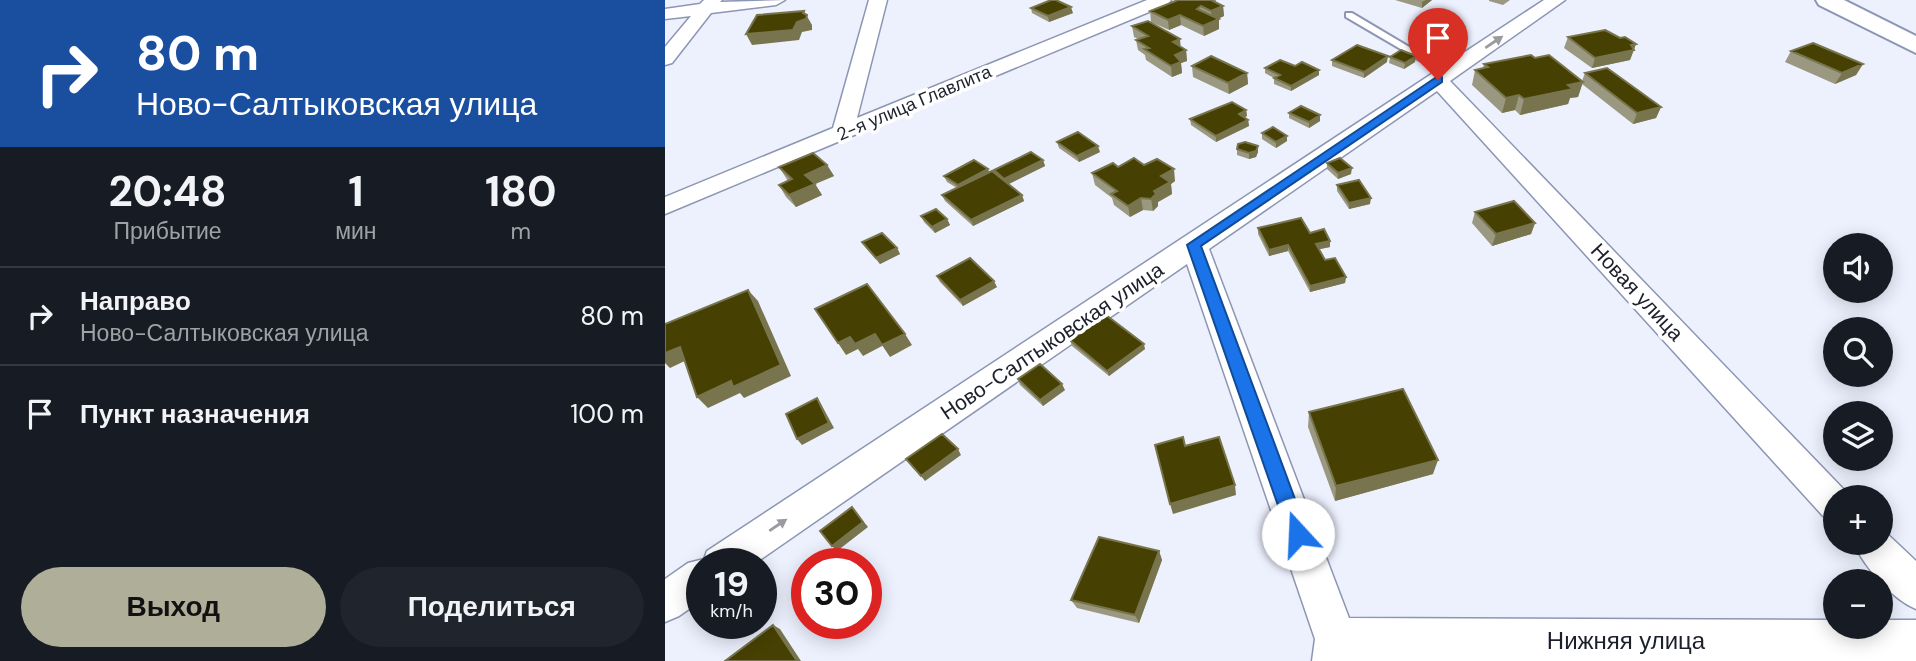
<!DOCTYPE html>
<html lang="ru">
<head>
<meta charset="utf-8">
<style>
  body { margin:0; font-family:"DM Sans",sans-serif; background:#20242c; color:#f1f3f6; height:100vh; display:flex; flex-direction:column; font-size:26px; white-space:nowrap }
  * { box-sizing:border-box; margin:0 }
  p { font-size:23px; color:#9ea1a6 }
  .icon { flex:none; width:38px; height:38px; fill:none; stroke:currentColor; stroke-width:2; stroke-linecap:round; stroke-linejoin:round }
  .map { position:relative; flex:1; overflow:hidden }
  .side { display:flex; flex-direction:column; background:#171b24; width:665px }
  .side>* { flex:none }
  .banner { background:#1a4fa0; color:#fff; overflow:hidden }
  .buttons { position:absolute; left:1158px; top:233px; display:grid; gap:14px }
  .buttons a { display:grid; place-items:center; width:70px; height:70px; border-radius:50%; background:#171b24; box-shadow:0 4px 18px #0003; font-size:35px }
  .speed { position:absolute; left:21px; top:548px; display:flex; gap:14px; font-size:35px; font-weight:700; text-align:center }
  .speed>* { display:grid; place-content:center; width:91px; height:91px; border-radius:50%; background:#171b24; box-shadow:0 4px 18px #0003; line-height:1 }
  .speed small { font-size:18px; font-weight:400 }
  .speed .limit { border:10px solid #d22; background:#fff; color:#111 }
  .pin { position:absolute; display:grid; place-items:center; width:60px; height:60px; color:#fff; margin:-72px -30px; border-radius:50% 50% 50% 0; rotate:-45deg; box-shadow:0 0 7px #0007 }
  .pin .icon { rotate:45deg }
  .me { position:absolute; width:77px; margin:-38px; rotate:340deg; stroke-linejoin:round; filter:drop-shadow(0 0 5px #0008) }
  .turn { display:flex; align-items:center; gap:24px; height:147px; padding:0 21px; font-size:32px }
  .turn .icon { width:91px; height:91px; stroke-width:2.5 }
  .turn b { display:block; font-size:49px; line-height:60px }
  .eta { display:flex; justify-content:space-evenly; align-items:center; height:119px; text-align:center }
  .eta b { font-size:42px; font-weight:700; line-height:49px }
  .action { display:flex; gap:14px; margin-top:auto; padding:14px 21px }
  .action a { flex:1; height:80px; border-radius:42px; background:#afae98; color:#111; font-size:28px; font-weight:700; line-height:80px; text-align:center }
  .action a+a { background:#20242c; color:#f1f3f6 }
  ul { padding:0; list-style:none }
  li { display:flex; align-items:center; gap:21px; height:98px; padding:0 21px; border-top:2px solid #363941 }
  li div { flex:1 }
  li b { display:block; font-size:26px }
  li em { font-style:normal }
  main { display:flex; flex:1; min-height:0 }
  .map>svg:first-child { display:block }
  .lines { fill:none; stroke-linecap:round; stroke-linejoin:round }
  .lane-casing { stroke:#8c95b3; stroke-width:4 }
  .street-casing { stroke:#8c95b3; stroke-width:3 }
  .secondary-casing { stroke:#8c95b3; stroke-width:4 }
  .lane { fill:#fff; fill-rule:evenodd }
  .street { fill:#fff; fill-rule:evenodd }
  .secondary { fill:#fff; fill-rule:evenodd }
  .wall { fill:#9a9880 }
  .shaded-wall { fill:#78754e }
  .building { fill:#464002; stroke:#78754e; stroke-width:2 }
  .oneway { fill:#999ba0 }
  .route { fill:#1a73e8; stroke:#114b97; stroke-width:2 }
  .labels { text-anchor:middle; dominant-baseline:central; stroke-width:7; stroke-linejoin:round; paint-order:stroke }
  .far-street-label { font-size:18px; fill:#1c202b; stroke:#fff }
  .street-label { font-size:21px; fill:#1c202b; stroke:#fff }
  .near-street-label { font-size:24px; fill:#1c202b; stroke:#fff }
</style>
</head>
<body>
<main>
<section class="side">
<div class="banner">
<div class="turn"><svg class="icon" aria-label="right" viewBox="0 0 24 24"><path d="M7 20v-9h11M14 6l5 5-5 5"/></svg><div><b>80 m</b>Ново-Салтыковская улица</div></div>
</div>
<div class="eta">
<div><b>20:48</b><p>Прибытие</p></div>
<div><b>1</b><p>мин</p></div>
<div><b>180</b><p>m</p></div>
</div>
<ul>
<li><svg class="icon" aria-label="right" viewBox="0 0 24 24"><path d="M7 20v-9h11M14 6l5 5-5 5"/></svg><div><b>Направо</b><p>Ново-Салтыковская улица</p></div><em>80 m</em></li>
<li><svg class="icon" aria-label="arrive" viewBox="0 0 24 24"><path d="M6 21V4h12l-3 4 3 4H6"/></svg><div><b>Пункт назначения</b></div><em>100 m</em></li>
</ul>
<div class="action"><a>Выход</a><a>Поделиться</a></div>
</section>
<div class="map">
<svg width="1251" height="661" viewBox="0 0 1251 661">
  <rect width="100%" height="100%" fill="#edf1fe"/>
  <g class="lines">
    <defs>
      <path id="lane" d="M681,13H687L788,73L780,75L681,17Z"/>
      <path id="street" d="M39,0H57L55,2L120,0L111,5L46,13L7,63L0,65V47L26,16L0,19V9L35,4Z
        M204,0H222L192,118L482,0H506L503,4L0,214V197L168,128Z
        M879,0H900L785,81L1186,497H1171V520L1158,516L772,91L544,249L684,618L1171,620V626H1216V620H1251V661H647L650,639L522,264L89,564H37V600L14,616L0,622V579L23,563L39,559L42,551Z
        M1216,528L1251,561V609C1227,599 1199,567 1188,542H1216Z"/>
      <path id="secondary" d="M1151,0H1179L1251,36V53L1154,5Z"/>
    </defs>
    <!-- lane casing -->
    <use href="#lane" class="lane-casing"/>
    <!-- street casing -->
    <use href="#street" class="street-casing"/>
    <!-- secondary casing -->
    <use href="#secondary" class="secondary-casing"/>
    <!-- lane -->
    <use href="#lane" class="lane"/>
    <!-- street -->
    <use href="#street" class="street"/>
    <!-- secondary -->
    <use href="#secondary" class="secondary"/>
  </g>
  <!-- wall -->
  <path class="wall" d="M513,0H551V2L558,6L559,16L553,19L554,29L539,36L516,25L504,30L486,22L485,11Z
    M730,0H767L757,8Z
    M824,0H845L838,5L824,1Z
    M366,8L408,13L384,22L367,13Z
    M467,26L521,50L522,61L516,63L517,73L507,77L481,60L480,55L473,50L471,40L473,39L469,37Z
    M903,37L955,38L971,44L965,60L927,68L899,48Z
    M745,40L769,46L755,51L745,45Z
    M1126,51L1198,64L1191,75L1170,84L1120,62Z
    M725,57L750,62L739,69L724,63Z
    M870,58L917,81L920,73L996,107L991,118L968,124L917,84L913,97L905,98L903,104L855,115L850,110L837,113L807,85L810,70L818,68L819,64Z
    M667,60L722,62L699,78L667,66Z
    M527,66L582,73L583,84L564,94L528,77Z
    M630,66L654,75L626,91L609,84V78L600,73V68Z
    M581,110L582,116L579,117L583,120L584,126L551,142L526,125L525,119Z
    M624,113L655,115V121L644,128L624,118Z
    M597,133L622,141L611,148L597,139Z
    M392,142L435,152L414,162L394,148Z
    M593,146V152L591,157L584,159L572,155V149Z
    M378,160L380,166L343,184L357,195L359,201L308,226L280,201L277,195L292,188L282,182L279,176L323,169L324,173H330L329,170Z
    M662,163L686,174L673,179L662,169Z
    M162,165L169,176L150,184L157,195L131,207L121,197L114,185L123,181L114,167Z
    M479,165L510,181L506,184L507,194L493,202V206L488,211L478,210L465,217L449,205L447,198L430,185L427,173L453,167Z
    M672,185L705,204L684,209L672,191Z
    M810,212L870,223L866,234L827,246L807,223Z
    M256,216L282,219L285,225L270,233L259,222Z
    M593,228L645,233L665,247L654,249L660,260L681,277L680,283L645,292L623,251L604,256L593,234Z
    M197,242L232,248L235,254L215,264L201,248Z
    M272,276L332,287L298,306L275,282Z
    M405,340L480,349L444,376L407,346Z
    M353,379L400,390L378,406L355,385Z
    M644,412L768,474L670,501L643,427Z
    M494,551L497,560L474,623L412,608L406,600Z"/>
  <!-- shaded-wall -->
  <path class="shaded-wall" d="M761,0H767L757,8V2Z
    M558,6L559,16L547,21L546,11Z
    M406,7L408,13L384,22L383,16Z
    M139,11L147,25V30L137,32L134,40L87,45L81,34L138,13Z
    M515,15L516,25L504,30L503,20Z
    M554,19V29L539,36L538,26Z
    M515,39L516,50L508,42Z
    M770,41L769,46L755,51L756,46Z
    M971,44L965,60L927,68L930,58Z
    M521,50L522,61L516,63L517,73L507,77L506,66L510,55Z
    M723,56L722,62L699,78V72Z
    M751,56L750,62L739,69L740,63Z
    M1198,64L1191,75L1170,84L1177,73Z
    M654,70V75L626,91V86Z
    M582,73L583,84L564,94L563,83Z
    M918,82L913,97L905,98L903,104L855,115L859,99L903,85Z
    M854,95L850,110L837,113L841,98Z
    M996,107L991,118L968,124L972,113Z
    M581,110L582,116L574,120V114Z
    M655,115V121L644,128V122Z
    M583,120L584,126L551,142V136Z
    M622,136V141L611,148V142Z
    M433,146L435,152L414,162L412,156Z
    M593,146V152L591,157L584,159V153Z
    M378,160L380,166L342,185L339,179Z
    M162,165L169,176L150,184L157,195L131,207L124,195L140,175Z
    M687,168L686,174L673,179V173Z
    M323,169L325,175L296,191L293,185Z
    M509,169L510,181L506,184L507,194L493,202V206L488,211L486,199L496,176Z
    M357,195L359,201L308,226L306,220Z
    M476,198L478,210L465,217L463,206Z
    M706,198L705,204L684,209V203Z
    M282,219L285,225L270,233L267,227Z
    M870,223L866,234L827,246L831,234Z
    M665,241V247L651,250V244Z
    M623,245V251L604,256V250Z
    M232,248L235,254L215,264L211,258Z
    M681,277L680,283L645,292V286Z
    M329,281L332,287L298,306L295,300Z
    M83,290L93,301L126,376L79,398L75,393L43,408L32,397Z
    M210,334L217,346L198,356L193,349L181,355L173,343L185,337Z
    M240,334L247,345L225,357L217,345Z
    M479,344L480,349L444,376L442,371Z
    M15,347L26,358L5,368L0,363V353Z
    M397,384L400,390L378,406L375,400Z
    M152,398L156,404L169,428L137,445L132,439Z
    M293,449L296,455L260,481L256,476Z
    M773,460L768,474L670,501L671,486Z
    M570,485L571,495L508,514L505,504Z
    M187,507L203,527L172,551L167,546Z
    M494,551L497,560L474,623L470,615Z
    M108,625L115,629L136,661H132Z"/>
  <!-- building -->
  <path class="building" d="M386,0H391L406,7L383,16L366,8Z
    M513,0H546L558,6L546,11L536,6L532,9L554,19L538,26L515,15L503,20L485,11Z
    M139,11L138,13L142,15L141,19L132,22L128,30L81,34L92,15Z
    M483,21L515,39L508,42L521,50L510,55L516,62L506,66L479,49L484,48L471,40L483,36L467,26Z
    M940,30L955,38L960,37L971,44L966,45L969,50L930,58L903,37Z
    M760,35L770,41L756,46L745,40Z
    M1148,43L1198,64L1177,73L1126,51Z
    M692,45L723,56L699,72L667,60Z
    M736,50L751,56L740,63L725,57Z
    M866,55L870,58L884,55L918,82L903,85L908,89L859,99L854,95L841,98L810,70L823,67L819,64Z
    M546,56L582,73L563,83L527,66Z
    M615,60L630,66L637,62L654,70L626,86L609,78L615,75L600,68Z
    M942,68L996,107L972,113L920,73Z
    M567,102L581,110L574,114L583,120L551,136L525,119Z
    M636,106L655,115L644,122L624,113Z
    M608,127L622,136L611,142L597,133Z
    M413,132L433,146L412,156L392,142Z
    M580,142L593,146L591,151L584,153L572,149L573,144Z
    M366,152L378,160L339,179L329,170Z
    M148,153L162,165L140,175L150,184L124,195L114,185L127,179L114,167Z
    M469,158L479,165L492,159L509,169L496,176L505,182L489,191L491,194L486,199L476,198L463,206L446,194L452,191L427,173L448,163L453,167Z
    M675,158L687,168L673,173L662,163Z
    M309,160L323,169L293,185L279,176Z
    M327,171L357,195L306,220L277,195Z
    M694,180L706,198L684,203L672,185Z
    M849,201L870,223L831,234L810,212Z
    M271,209L282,219L267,227L256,216Z
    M636,218L645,233L659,229L665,241L651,244L660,260L670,258L681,277L645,286L623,245L604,250L593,228Z
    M217,233L232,248L211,258L197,242Z
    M305,258L329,281L295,300L272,276Z
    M202,284L240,334L217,345L210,334L190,344L185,337L173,343L150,309Z
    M83,290L116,365L68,387L66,381L32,397L15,347L0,353V324Z
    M441,315L479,344L442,371L405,340Z
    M375,364L397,384L375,400L353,379Z
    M738,389L773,460L671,486L644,412Z
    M152,398L164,423L132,439L121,414Z
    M277,434L293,449L256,476L241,459Z
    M518,437L520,446L554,437L570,485L505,504L490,445Z
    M187,507L198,522L167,546L155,531Z
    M434,537L494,551L470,615L406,600Z
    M108,625L132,661H60Z"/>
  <!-- one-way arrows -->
  <defs><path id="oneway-solid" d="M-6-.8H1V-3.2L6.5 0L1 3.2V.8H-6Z" transform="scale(1.75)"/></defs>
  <g class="oneway">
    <use href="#oneway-solid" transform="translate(829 42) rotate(-34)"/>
    <use href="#oneway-solid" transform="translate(113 525) rotate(-34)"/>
  </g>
  <!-- route -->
  <path class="route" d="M773,76L777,77V82L536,246L643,534L640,541L633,544L626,541L623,534L522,245Z"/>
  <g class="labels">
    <!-- far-street labels -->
    <g class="far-street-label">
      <text transform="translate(249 103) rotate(-23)">2-я улица Главлита</text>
    </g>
    <!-- street labels -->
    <g class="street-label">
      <text transform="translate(972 292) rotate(47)">Новая улица</text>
      <text transform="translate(387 341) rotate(-34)">Ново-Салтыковская улица</text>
    </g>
    <!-- near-street labels -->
    <g class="near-street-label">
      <text x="961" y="640">Нижняя улица</text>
    </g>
  </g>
</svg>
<div class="buttons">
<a><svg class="icon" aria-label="sound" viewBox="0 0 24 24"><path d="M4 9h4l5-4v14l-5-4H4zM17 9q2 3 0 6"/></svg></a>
<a><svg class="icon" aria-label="search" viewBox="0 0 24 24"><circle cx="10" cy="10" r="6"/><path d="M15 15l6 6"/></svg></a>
<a><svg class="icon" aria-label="layers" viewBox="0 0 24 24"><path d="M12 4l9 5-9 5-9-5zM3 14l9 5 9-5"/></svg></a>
<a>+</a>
<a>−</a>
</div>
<div class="speed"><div>19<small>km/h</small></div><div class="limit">30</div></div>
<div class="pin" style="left:773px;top:80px;background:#d93025"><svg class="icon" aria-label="arrive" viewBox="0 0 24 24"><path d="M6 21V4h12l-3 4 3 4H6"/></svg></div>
<svg class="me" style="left:633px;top:534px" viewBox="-20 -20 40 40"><circle r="19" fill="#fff"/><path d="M0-13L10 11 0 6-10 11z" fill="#1a73e8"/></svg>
</div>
</main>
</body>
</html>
